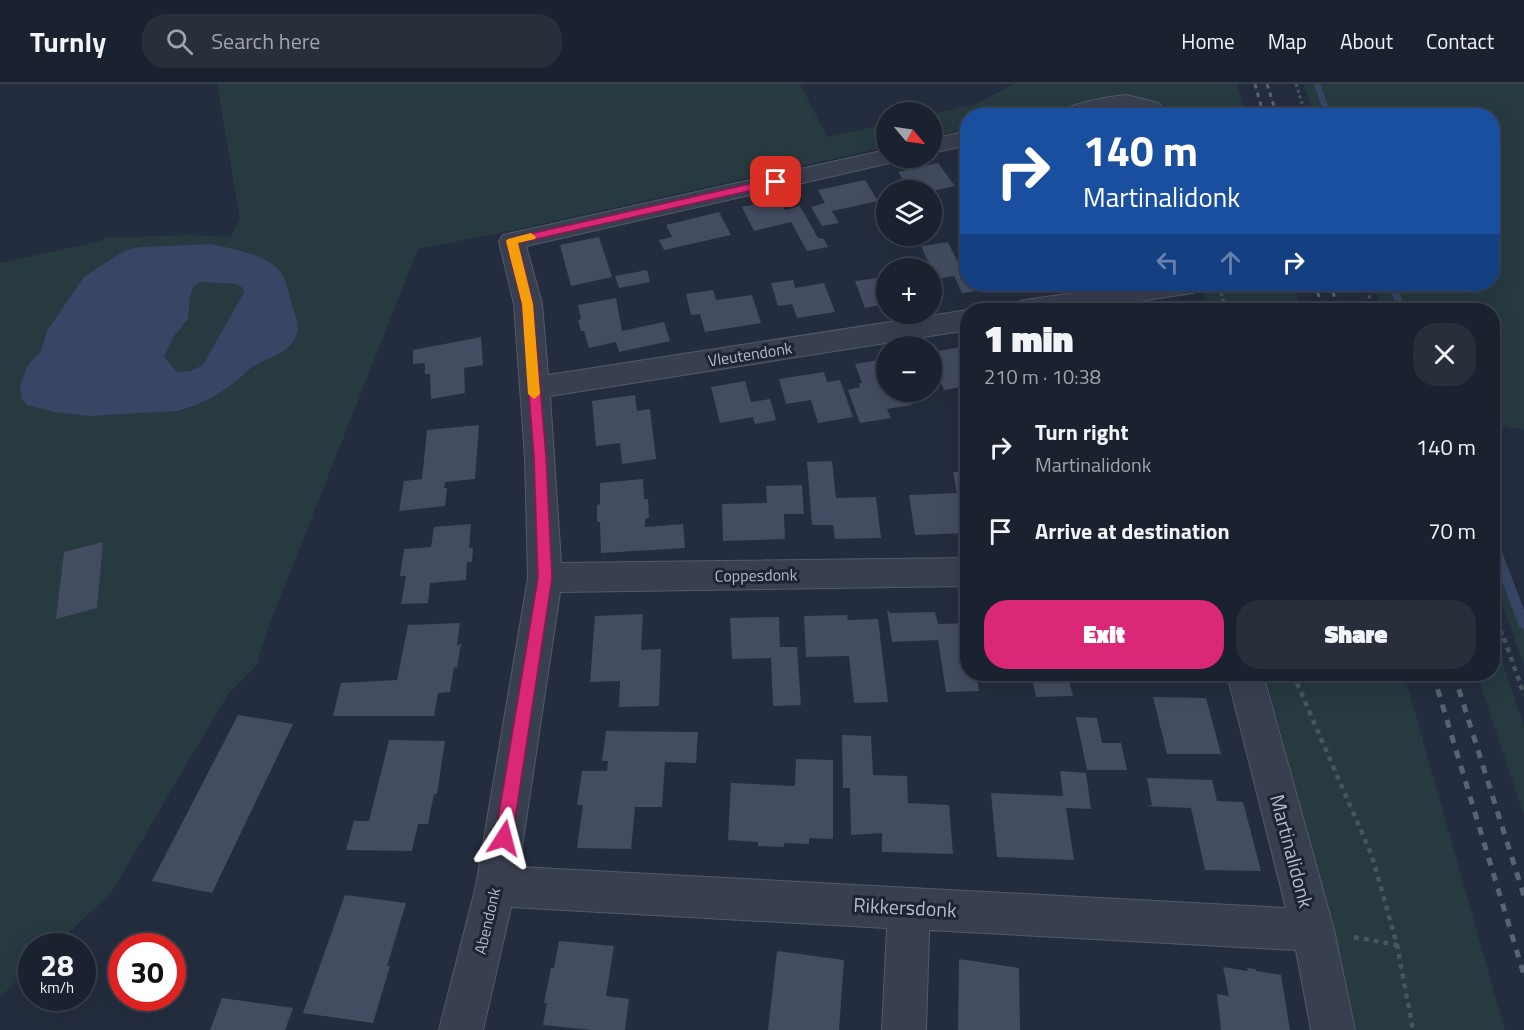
<!DOCTYPE html>
<html lang="en">
<head>
<meta charset="utf-8">
<style>
  body { margin:0; font-family:"Titillium Web",sans-serif; background:#282f3b; color:#f1f3f6; height:100vh; display:flex; flex-direction:column; font-size:22px; white-space:nowrap }
  * { box-sizing:border-box; margin:0 }
  p { font-size:20px; color:#a0a4aa }
  .icon { flex:none; width:33px; height:33px; fill:none; stroke:currentColor; stroke-width:2; stroke-linecap:round; stroke-linejoin:round }
  .map { position:relative; flex:1; overflow:hidden }
  .drawer { position:absolute; left:960px; top:219px; width:540px; height:378px; display:flex; flex-direction:column; background:#1b222f; border-radius:24px; box-shadow:0 6px 24px #0002,0 0 0 2px #393f4b }
  .drawer>* { flex:none }
  .hud { position:absolute; left:960px; top:24px; width:540px; height:183px; border-radius:24px; box-shadow:0 6px 24px #0002,0 0 0 2px #393f4b; background:#1a4fa0; color:#fff; overflow:hidden }
  .needle { width:39px; rotate:119deg }
  .fabs { position:absolute; left:876px; top:18px; display:grid; gap:12px }
  .fabs a { display:grid; place-items:center; width:66px; height:66px; border-radius:50%; background:#1b222f; box-shadow:0 6px 24px #0002,0 0 0 2px #393f4b; font-size:30px }
  .speed { position:absolute; left:18px; top:849px; display:flex; gap:12px; font-size:30px; font-weight:700; text-align:center }
  .speed>* { display:grid; place-content:center; width:78px; height:78px; border-radius:50%; background:#1b222f; box-shadow:0 6px 24px #0002,0 0 0 2px #393f4b; line-height:1 }
  .speed small { font-size:15px; font-weight:400 }
  .speed .limit { border:9px solid #d22; background:#fff; color:#111 }
  .pin { position:absolute; display:grid; place-items:center; width:51px; height:51px; color:#fff; margin:-26px; border-radius:12px; box-shadow:0 3px 9px #0006 }
  .me { position:absolute; width:66px; margin:-33px; rotate:9deg; stroke-linejoin:round; filter:drop-shadow(0 0 4px #0008) }
  .turn { display:flex; align-items:center; gap:21px; height:126px; padding:0 24px; font-size:27px }
  .turn .icon { width:78px; height:78px; stroke-width:2.5 }
  .turn b { display:block; font-size:42px; line-height:51px }
  .lanes { display:flex; align-items:center; height:57px; padding:0 24px; background:#0003; justify-content:center; gap:30px; direction:ltr }
  .lanes .off { opacity:.35 }
  .round { display:grid; place-items:center; flex:none; width:63px; height:63px; border-radius:24px; background:#282f3b }
  .overview { display:flex; align-items:center; justify-content:space-between; height:102px; padding:0 24px }
  h1 { font-size:36px; font-weight:800; line-height:45px }
  .primary-button { display:flex; gap:12px; margin-top:auto; padding:12px 24px }
  .primary-button a { flex:1; height:69px; border-radius:24px; background:#db2777; color:#fff; font-size:24px; font-weight:800; line-height:69px; text-align:center }
  .primary-button a+a { background:#282f3b; color:#f1f3f6 }
  ul { padding:0; list-style:none }
  li { display:flex; align-items:center; gap:18px; height:84px; padding:0 24px }
  li div { flex:1 }
  li b { display:block; font-size:22px }
  li em { font-style:normal }
  header { display:flex; align-items:center; gap:36px; box-sizing:border-box; height:84px; padding:0 30px; background:#1b222f; border-bottom:2px solid #393f4b }
  header strong { font-size:28px }
  nav { display:flex; gap:33px; margin-inline-start:auto; font-size:21px }
  .search { width:420px; height:54px; background:#282f3b; display:flex; align-items:center; gap:15px; box-sizing:border-box; padding:0 21px; border-radius:24px; color:#a0a4aa; font-size:22px }
  .map>svg:first-child { display:block }
  .green { fill:#263a40; fill-rule:evenodd }
  .water { fill:#384666; fill-rule:evenodd }
  .lines { fill:none; stroke-linecap:round; stroke-linejoin:round }
  .stream { fill:#384666; fill-rule:evenodd }
  .building { fill:#434c61 }
  .street-casing { stroke:#535a69; stroke-width:2 }
  .path-far2 { stroke:#44575d; stroke-width:3; stroke-dasharray:3 3; stroke-linecap:butt }
  .path-far1 { stroke:#44575d; stroke-width:4; stroke-dasharray:4.5 4.5; stroke-linecap:butt }
  .path { stroke:#44575d; stroke-width:4.5; stroke-dasharray:5 5; stroke-linecap:butt }
  .street { fill:#383f4f; fill-rule:evenodd }
  .rail-far1 { stroke:#5a6376; stroke-width:3; stroke-dasharray:4.5 4.5; stroke-linecap:butt }
  .rail { stroke:#5a6376; stroke-width:5; stroke-dasharray:8 8; stroke-linecap:butt }
  .route { fill:#db2777; stroke:#8e194d; stroke-width:1.5 }
  .slow { fill:#f59e0b }
  .labels { text-anchor:middle; dominant-baseline:central; stroke-width:6; stroke-linejoin:round; paint-order:stroke }
  .street-label { font-size:16px; fill:#b4bac9; stroke:#1d2434 }
  .near-street-label { font-size:20px; fill:#b4bac9; stroke:#1d2434 }
</style>
</head>
<body>
<header>
<strong>Turnly</strong>
<div class="search"><svg class="icon" aria-label="search" viewBox="0 0 24 24"><circle cx="10" cy="10" r="6"/><path d="M15 15l6 6"/></svg>Search here</div>
<nav><a>Home</a><a>Map</a><a>About</a><a>Contact</a></nav>
</header>
<div class="map">
<svg width="1524" height="946" viewBox="0 0 1524 946">
  <rect width="100%" height="100%" fill="#242d3f"/>
  <!-- green -->
  <path class="green" d="M217,0H800L827,53L886,40V63L519,145L418,165L270,539L256,582L228,610L111,809L54,862H32L31,883L0,913V179L101,157L105,154L189,151L230,153L240,135ZM211,160L244,167L282,190L295,230L297,250L289,263L253,282L227,304L191,324L178,327L90,332L23,291L41,267L84,193L97,184L126,166L140,163Z
    M1013,0H1237L1246,31H1165L1128,13L1034,31L968,32L967,45L932,53V30L976,20Z
    M1303,0H1524V345L1493,342L1492,226H1383L1373,200H1492V32L1314,31Z
    M200,198L236,200L243,204L245,208L203,281L191,287L177,288L164,272L174,252L188,233L189,215L194,202Z
    M1203,200H1294L1301,226H1206Z
    M1493,442L1524,527V582L1493,494Z
    M1493,550L1524,642V731L1477,590H1492Z
    M1265,590H1404L1505,946H1356L1342,878Z"/>
  <!-- water -->
  <path class="water" d="M211,160C231,164 270,171 282,190C287,199 289,211 292,221C295,230 300,243 296,252C288,271 268,273 252,283C246,287 241,294 235,298C219,311 198,322 178,327L90,332L55,328L27,321L22,315L20,301L28,281L41,267L47,247L84,193L97,184L126,166L140,163ZM201,198L236,200L243,204L244,208L203,281L190,287L177,288L164,272L174,252L188,235L190,212L194,202Z"/>
  <g class="lines">
    <!-- stream -->
    <path class="stream" d="M1314,0H1320L1332,32H1325Z
      M1388,200H1396L1406,226H1398Z
      M1492,451L1497,455L1524,526V545L1520,543L1518,540L1492,470Z"/>
  </g>
  <!-- building -->
  <path class="building" d="M938,79L955,102L932,107L892,106L888,101L904,97L898,88Z
    M865,96L878,117L832,127L839,139L822,142L811,123L825,119L818,106Z
    M779,115L785,126L800,122L818,154L824,155L828,163L807,167L791,138L754,147L742,123Z
    M719,128L731,151L664,166L659,156L672,153L666,141Z
    M599,153L612,193L571,202L560,161Z
    M948,158L961,185L968,184V200H1003L1005,203L962,209L954,192L936,195L921,162Z
    M886,185V220L865,224L855,197L886,193L883,186Z
    M647,186L650,198L619,204L615,192Z
    M793,196L795,204L824,199L835,228L797,234L792,220L778,222L771,199Z
    M713,206L716,216L752,211L761,239L705,248L700,230L691,231L686,210Z
    M616,214L622,247L664,238L670,257L619,268L616,258L589,264L584,247H581L578,236L581,235L578,221Z
    M481,253L483,281L464,284L465,309L431,315L430,290H425V279L413,280V266Z
    M962,263L968,275V302L944,306L932,278V268Z
    M886,275V308H906L912,321L887,325L891,334L860,339L848,306L860,303L859,299H862L855,280Z
    M824,288L827,298L840,296L853,333L818,339L811,316L786,320L779,295Z
    M745,297L751,318L770,315L776,336L755,340L753,333L720,339L711,303Z
    M635,311L637,327L650,325L656,375L622,380L620,359L596,362L592,317Z
    M479,341L475,395L445,398L444,404H447L445,422L399,427L404,397L422,395L427,346Z
    M968,373V449L915,451L909,411L957,409L953,388H962L959,374Z
    M832,377L836,414L876,413L881,454L835,455L833,441H812L807,378Z
    M643,395L644,415H648L649,434L645,435V443L683,440L685,464L601,469L600,438H597V421L600,420V399Z
    M802,401L804,430H784L785,455L723,457L722,420L767,419L766,402Z
    M471,440L469,464H473L472,478H467L466,496L430,499L428,519L401,520L406,492H400L404,465L431,463L434,443Z
    M103,458L97,524L56,535L64,468Z
    M887,525L890,529L935,528L938,540L967,539L968,590H976L979,607L946,608L938,556L892,558Z
    M643,530L641,566L661,565L659,622L619,623L620,597L590,598L595,532Z
    M847,531L848,536L878,535L888,618L854,619L849,572L806,573L804,532Z
    M779,533L780,563H797L801,621L773,622L771,574L732,575L730,534Z
    M460,539L457,562L461,559L457,584L454,583L450,608L438,609L434,632H333L341,599L397,596L408,541Z
    M1031,590H1067L1073,612L1036,613Z
    M1112,590H1195L1197,597H1113Z
    M1153,613L1206,614L1221,670H1167Z
    M238,631L293,640L212,809L152,797Z
    M1076,633L1097,634L1102,659H1121L1127,686H1087Z
    M606,647L698,648L696,679L665,678L662,723H635L631,765L577,764L583,721H577L582,687H607L608,677H602Z
    M842,651L871,652L873,691L907,692L908,719L949,721L953,770L882,768V749L851,751L850,704H843Z
    M389,656L445,657L437,710H434L428,740H418L412,767L346,766L354,737H369Z
    M796,675L833,676V755L809,754V760L784,759V763L758,762V758L728,756L731,699L795,702Z
    M1060,687L1086,689L1091,725L1066,724L1074,776L997,773L991,709L1063,712Z
    M1147,694L1212,696L1217,717L1243,718L1261,787L1205,786L1191,724L1146,722L1152,721Z
    M345,811L406,819L387,882H390L373,939L303,929Z
    M559,857L614,862L606,912L629,915L625,946H592L543,941L547,919H544L551,884H554Z
    M777,867L844,876L839,946H768Z
    M959,875L1019,884L1020,946H958Z
    M1223,883L1248,887L1247,884L1256,885V887L1281,891L1290,946H1221L1217,910L1229,912Z
    M222,914L293,924L285,946H210Z"/>
  <g class="lines">
    <defs>
      <path id="street" d="M1127,11L1158,19L1169,32H1145L1135,25H1127L1091,32H1055C1063,20 1112,12 1127,11Z
        M968,47V61L932,69V55Z
        M886,66V74H897L894,78L526,162L542,220L548,291L968,226H969L968,246L550,312L561,479L968,474V502L560,508L519,783L1286,824L1227,590H1263L1334,846L1355,946H1311L1296,866L929,846L926,946H882L887,844L511,823L483,946H439L476,802L528,494L525,373L514,220L499,157L503,151L512,149Z
        M1135,200H1205L1201,206L1192,209L1083,226H1011L1015,219L1025,216Z"/>
    </defs>
    <!-- street casing -->
    <use href="#street" class="street-casing"/>
    <!-- path-far2 -->
    <path class="path-far2" d="M1296,0L1306,32
      M1365,200L1374,226
      M1221,209L1226,226"/>
    <!-- path-far1 -->
    <path class="path-far1" d="M1492,521L1504,556"/>
    <!-- path -->
    <path class="path" d="M1504,554L1524,611
      M1293,590L1372,772L1397,861L1413,946
      M1354,853L1397,861"/>
    <!-- street -->
    <use href="#street" class="street"/>
    <!-- rail-far1 -->
    <path class="rail-far1" d="M1255,0L1264,32
      M1267,0L1277,32
      M1315,200L1323,226
      M1330,200L1339,226"/>
    <!-- rail -->
    <path class="rail" d="M1433,590L1524,891
      M1454,590L1524,812"/>
  </g>
  <!-- route -->
  <path class="route" d="M776,94L781,98L780,100L518,159L533,220L546,373L552,494L512,754L509,760L504,763L498,760L495,754L538,494L534,373L522,220L506,157L512,154Z"/>
  <!-- slow -->
  <path class="slow" d="M531,149L536,153L535,155L518,159L533,220L540,310L534,315L528,310L522,220L506,157L508,155Z"/>
  <g class="labels">
    <!-- street labels -->
    <g class="street-label">
      <text transform="translate(750 270) rotate(-9)">Vleutendonk</text>
      <text transform="translate(756 491) rotate(-1)">Coppesdonk</text>
      <text transform="translate(487 837) rotate(-77)">Abendonk</text>
    </g>
    <!-- near-street labels -->
    <g class="near-street-label">
      <text transform="translate(1292 767) rotate(75)">Martinalidonk</text>
      <text transform="translate(905 823) rotate(3)">Rikkersdonk</text>
    </g>
  </g>
</svg>
<div class="fabs">
<a><svg class="needle" viewBox="-14 -14 28 28"><path d="M0-13l5 13h-10z" fill="#e53935"/><path d="M0 13l5-13h-10z" fill="#a0a4aa"/></svg></a>
<a><svg class="icon" aria-label="layers" viewBox="0 0 24 24"><path d="M12 4l9 5-9 5-9-5zM3 14l9 5 9-5"/></svg></a>
<a>+</a>
<a>−</a>
</div>
<div class="speed"><div>28<small>km/h</small></div><div class="limit">30</div></div>
<div class="pin" style="left:776px;top:98px;background:#d93025"><svg class="icon" aria-label="arrive" viewBox="0 0 24 24"><path d="M6 21V4h12l-3 4 3 4H6"/></svg></div>
<svg class="me" style="left:504px;top:754px" viewBox="-20 -20 40 40"><path d="M0-17L14 15 0 8-14 15z" fill="#db2777" stroke="#fff" stroke-width="4"/></svg>
<div class="hud">
<div class="turn"><svg class="icon" aria-label="right" viewBox="0 0 24 24"><path d="M7 20v-9h11M14 6l5 5-5 5"/></svg><div><b>140 m</b>Martinalidonk</div></div>
<div class="lanes"><svg class="icon off" aria-label="left" viewBox="0 0 24 24"><path d="M17 20v-9H6M10 6l-5 5 5 5"/></svg><svg class="icon off" aria-label="ahead" viewBox="0 0 24 24"><path d="M12 20V5M6 11l6-6 6 6"/></svg><svg class="icon" aria-label="right" viewBox="0 0 24 24"><path d="M7 20v-9h11M14 6l5 5-5 5"/></svg></div>
</div>
<section class="drawer">
<div class="overview"><div><h1>1 min</h1><p>210 m · 10:38</p></div><a class="round"><svg class="icon" aria-label="close" viewBox="0 0 24 24"><path d="M6 6l12 12M18 6L6 18"/></svg></a></div>
<ul>
<li><svg class="icon" aria-label="right" viewBox="0 0 24 24"><path d="M7 20v-9h11M14 6l5 5-5 5"/></svg><div><b>Turn right</b><p>Martinalidonk</p></div><em>140 m</em></li>
<li><svg class="icon" aria-label="arrive" viewBox="0 0 24 24"><path d="M6 21V4h12l-3 4 3 4H6"/></svg><div><b>Arrive at destination</b></div><em>70 m</em></li>
</ul>
<div class="primary-button"><a>Exit</a><a>Share</a></div>
</section>
</div>
</body>
</html>
